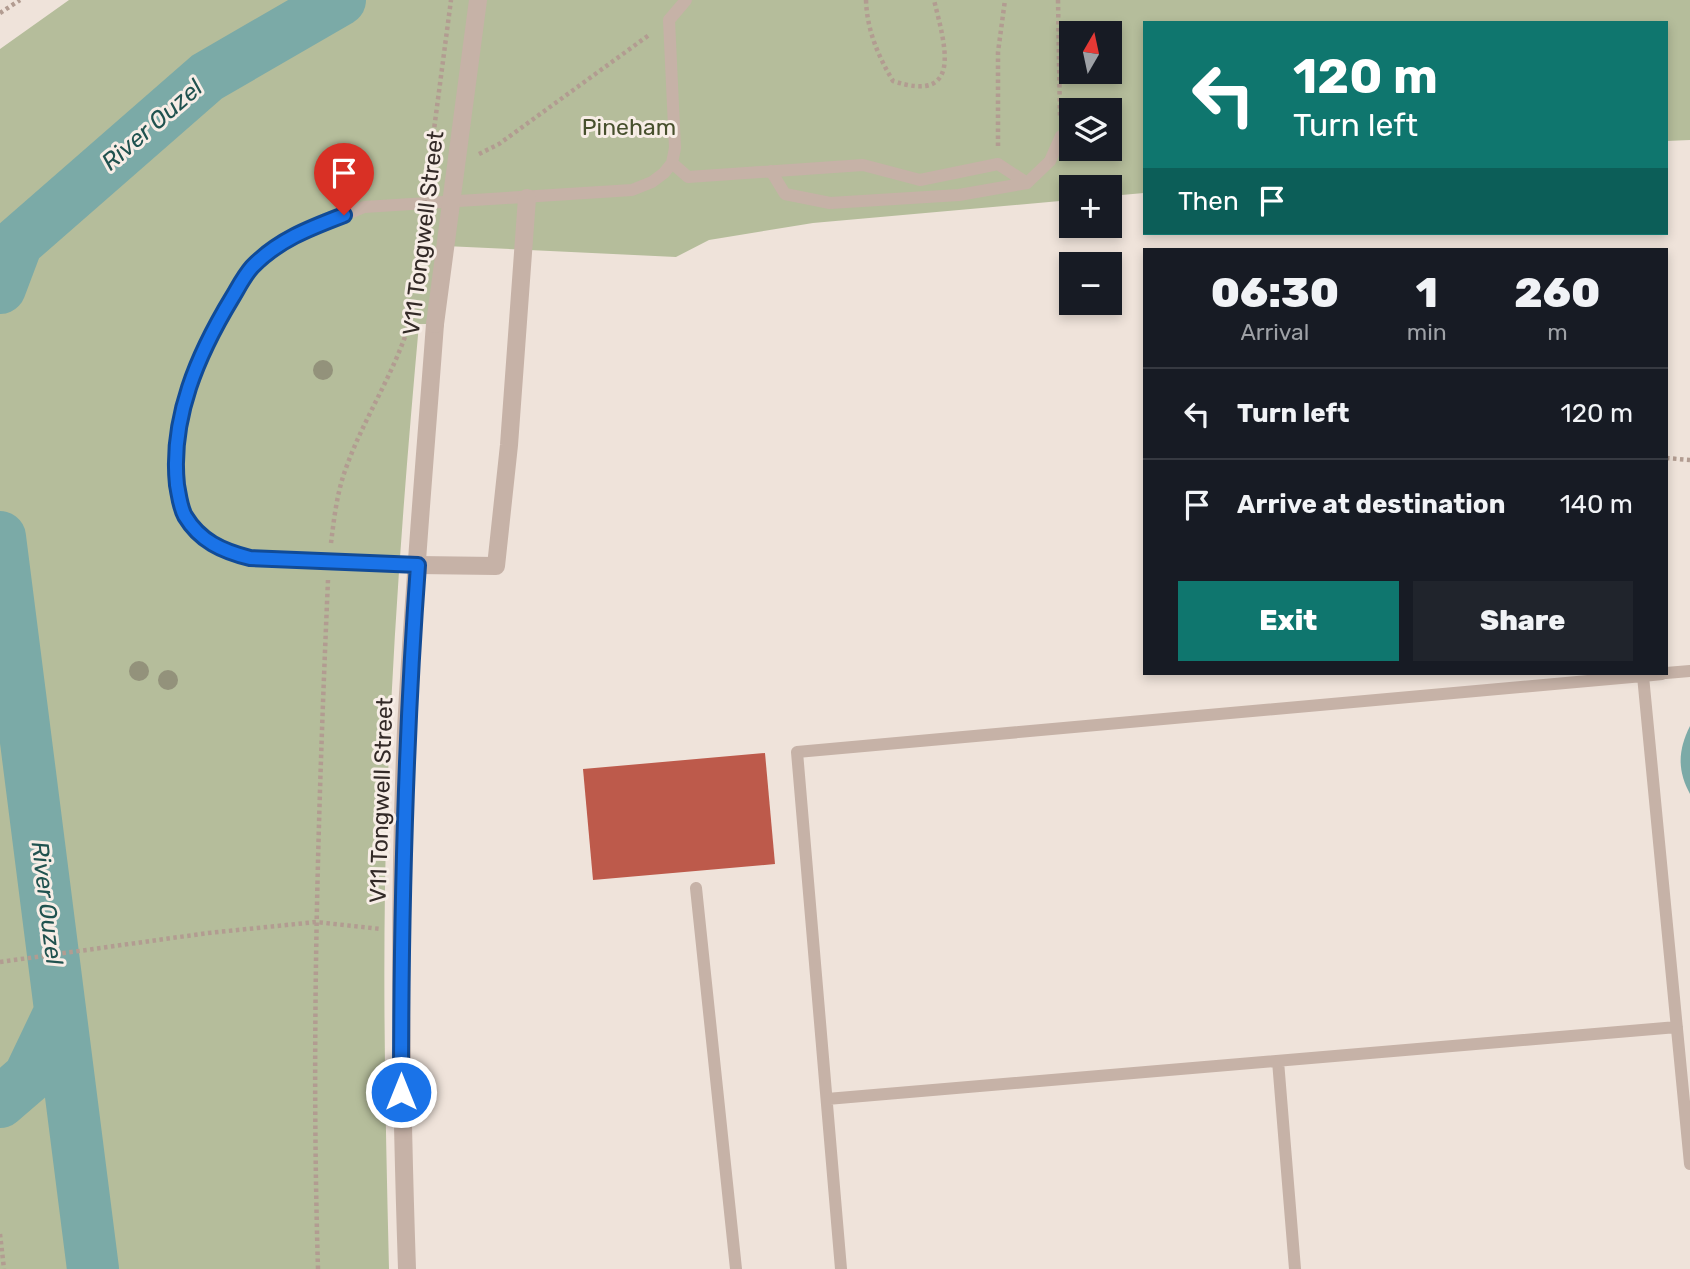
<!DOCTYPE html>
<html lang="en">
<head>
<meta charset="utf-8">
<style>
  body { margin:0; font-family:Rubik,sans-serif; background:#20242c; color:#f1f3f6; height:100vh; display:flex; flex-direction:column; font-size:26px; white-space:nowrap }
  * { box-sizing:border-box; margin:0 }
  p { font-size:23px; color:#9ea1a6 }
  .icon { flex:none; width:38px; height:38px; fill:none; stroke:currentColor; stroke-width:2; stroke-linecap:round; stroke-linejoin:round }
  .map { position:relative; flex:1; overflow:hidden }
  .details { position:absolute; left:1143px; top:248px; width:525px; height:427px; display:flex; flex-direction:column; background:#171b24; border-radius:0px; box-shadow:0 4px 10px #0003 }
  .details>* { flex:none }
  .banner { position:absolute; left:1143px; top:21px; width:525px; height:214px; border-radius:0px; box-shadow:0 4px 10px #0003; background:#0f766e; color:#fff; overflow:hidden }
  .needle { width:46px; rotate:9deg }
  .tools { position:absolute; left:1059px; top:21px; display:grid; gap:14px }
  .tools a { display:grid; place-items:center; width:63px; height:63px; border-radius:0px; background:#171b24; box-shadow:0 4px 10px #0003; font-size:35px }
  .pin { position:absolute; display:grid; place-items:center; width:60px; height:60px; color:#fff; margin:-72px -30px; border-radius:50% 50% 50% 0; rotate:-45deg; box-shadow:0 0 7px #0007 }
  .pin .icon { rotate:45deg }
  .me { position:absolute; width:77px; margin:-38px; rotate:0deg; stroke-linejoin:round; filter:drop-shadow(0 0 5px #0008) }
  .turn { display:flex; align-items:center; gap:24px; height:147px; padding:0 35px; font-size:32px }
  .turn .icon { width:91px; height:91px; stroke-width:2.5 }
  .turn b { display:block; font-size:49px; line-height:60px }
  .then { display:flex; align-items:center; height:66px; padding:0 35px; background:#0003; gap:14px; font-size:26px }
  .eta { display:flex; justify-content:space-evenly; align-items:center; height:119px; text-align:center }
  .eta b { font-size:42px; font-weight:800; line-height:49px }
  .primary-button { display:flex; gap:14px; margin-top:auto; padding:14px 35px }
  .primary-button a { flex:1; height:80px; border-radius:0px; background:#0f766e; color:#fff; font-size:28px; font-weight:800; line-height:80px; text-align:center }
  .primary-button a+a { background:#20242c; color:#f1f3f6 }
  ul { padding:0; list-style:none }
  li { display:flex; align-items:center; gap:21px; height:91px; padding:0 35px; border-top:2px solid #363941 }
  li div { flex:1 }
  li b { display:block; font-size:26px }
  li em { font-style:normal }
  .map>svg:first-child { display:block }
  .green { fill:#b5bd9b; fill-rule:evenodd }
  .water { fill:#7baaa7 }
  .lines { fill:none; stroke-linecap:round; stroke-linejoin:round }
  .river { stroke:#7baaa7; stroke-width:52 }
  .building { fill:#bd5a4b }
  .path { stroke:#b29c91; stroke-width:4.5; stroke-dasharray:3.5 3.5; stroke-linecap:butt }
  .service { stroke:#c6b2a7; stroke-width:12 }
  .minor { stroke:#c6b2a7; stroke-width:18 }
  .tertiary { stroke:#c6b2a7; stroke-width:18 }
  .path-bridge { stroke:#b29c91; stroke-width:4.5; stroke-dasharray:3.5 3.5; stroke-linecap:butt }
  .tertiary-bridge { stroke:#c6b2a7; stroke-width:18 }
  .tree { fill:#93927b }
  .route-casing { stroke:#114b97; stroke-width:18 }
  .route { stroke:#1a73e8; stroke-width:12 }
  .labels { text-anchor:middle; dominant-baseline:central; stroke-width:6; stroke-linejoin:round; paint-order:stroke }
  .park-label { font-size:23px; fill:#47502d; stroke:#f7ede6 }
  .street-label { font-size:23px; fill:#332a27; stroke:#f7ede6 }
  .water-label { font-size:24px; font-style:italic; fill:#20524f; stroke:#f7ede6 }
</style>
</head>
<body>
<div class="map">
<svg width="1690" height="1269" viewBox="0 0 1690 1269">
  <rect width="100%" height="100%" fill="#efe3da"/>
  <!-- green -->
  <path class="green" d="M69,0H1690V140L1666,141V23H1144V193L1110,196V187H1071V200L813,223L709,240L676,257L445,246L435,324H419C402,511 388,700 385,888C383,1015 386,1142 389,1269H0V49ZM1071,33H1110V72H1071ZM1071,110H1110V149H1071Z"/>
  <!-- water -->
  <path class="water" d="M1690,726V794C1677,770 1678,750 1690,726Z"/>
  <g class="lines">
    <!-- river -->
    <path class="river" d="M0,288L17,243L207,77L340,0
      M0,537L93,1269
      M0,1102L29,1077L59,1014"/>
  </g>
  <!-- building -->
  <path class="building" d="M765,753L775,864L593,880L583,769Z"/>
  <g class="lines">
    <!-- path -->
    <path class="path" d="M866,0C867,30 878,56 893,81C965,105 944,42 934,0
      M1058,0L1060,118
      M0,13L20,0
      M998,146V52L1005,0
      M479,154L499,144L649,35
      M1666,458L1690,460
      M331,543C334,519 337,492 346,468C363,420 392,377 408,328
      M0,962L208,933L316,922L381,929
      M0,1234L4,1269
      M318,1269C311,1039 318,810 328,580"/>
    <!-- service -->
    <path class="service" d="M672,163L688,177L863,165L920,180L998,164L1027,183L1050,161L1061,136
      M771,171L785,194L830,203L959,195L1027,183
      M418,565L250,558L211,544L184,513L176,467L185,400L215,325L249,269L285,240L364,207L632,190L652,182L664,173L672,163L675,148L669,20L686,0
      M1666,673L1690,671
      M1662,674L1643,676L1690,1164
      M696,888L736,1269
      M1278,1061L1295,1269
      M827,1099L1677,1027
      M841,1269L797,752L1643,676"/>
    <!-- minor -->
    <path class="minor" d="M418,565L496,566L509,445L527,198"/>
    <!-- tertiary -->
    <path class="tertiary" d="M407,1269C401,1089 398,910 406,730C413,595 425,459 435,324"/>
    <!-- path-bridge -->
    <path class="path-bridge" d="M417,259L451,0
      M408,328L410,317"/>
    <!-- tertiary-bridge -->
    <path class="tertiary-bridge" d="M435,324L478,0"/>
  </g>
  <!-- trees -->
  <g class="tree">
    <circle cx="323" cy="370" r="10"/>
    <circle cx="139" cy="671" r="10"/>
    <circle cx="168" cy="680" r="10"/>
  </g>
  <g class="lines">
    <defs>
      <path id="route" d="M344,215C310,228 278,240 252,267C244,276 238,288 232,298C198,354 170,418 177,485C179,495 180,507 185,516C200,541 222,551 250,558L418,565C405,741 401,916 401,1092"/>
    </defs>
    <!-- route casing -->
    <use href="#route" class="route-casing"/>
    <!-- route -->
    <use href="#route" class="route"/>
  </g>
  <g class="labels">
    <!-- park labels -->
    <g class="park-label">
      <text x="629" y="127">Pineham</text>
    </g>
    <!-- street labels -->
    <g class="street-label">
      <text transform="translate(423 233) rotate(-83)">V11 Tongwell Street</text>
      <text transform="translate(381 800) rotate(-88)">V11 Tongwell Street</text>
    </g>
    <!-- water labels -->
    <g class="water-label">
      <text transform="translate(152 125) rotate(-41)">River Ouzel</text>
      <text transform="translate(47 903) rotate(83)">River Ouzel</text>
    </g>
  </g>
</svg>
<div class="tools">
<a><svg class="needle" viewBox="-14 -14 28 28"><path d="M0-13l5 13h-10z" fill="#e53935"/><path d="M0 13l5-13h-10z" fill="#9ea1a6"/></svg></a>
<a><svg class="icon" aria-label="layers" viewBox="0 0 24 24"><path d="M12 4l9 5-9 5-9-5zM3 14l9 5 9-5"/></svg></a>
<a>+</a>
<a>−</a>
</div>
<div class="pin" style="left:344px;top:215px;background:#d93025"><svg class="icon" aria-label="arrive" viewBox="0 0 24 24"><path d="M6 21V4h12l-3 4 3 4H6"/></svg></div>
<svg class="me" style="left:401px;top:1092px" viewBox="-20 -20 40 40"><circle r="17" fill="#1a73e8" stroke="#fff" stroke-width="3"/><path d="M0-11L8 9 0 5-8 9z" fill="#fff"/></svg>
<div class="banner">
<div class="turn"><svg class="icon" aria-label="left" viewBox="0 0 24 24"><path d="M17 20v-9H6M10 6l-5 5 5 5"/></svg><div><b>120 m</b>Turn left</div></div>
<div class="then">Then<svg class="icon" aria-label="arrive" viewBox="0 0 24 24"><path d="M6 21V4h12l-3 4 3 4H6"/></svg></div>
</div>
<section class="details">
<div class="eta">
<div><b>06:30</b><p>Arrival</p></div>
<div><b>1</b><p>min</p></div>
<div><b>260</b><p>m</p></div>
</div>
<ul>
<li><svg class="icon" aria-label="left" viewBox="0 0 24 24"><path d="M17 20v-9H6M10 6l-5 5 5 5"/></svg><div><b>Turn left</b></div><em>120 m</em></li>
<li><svg class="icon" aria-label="arrive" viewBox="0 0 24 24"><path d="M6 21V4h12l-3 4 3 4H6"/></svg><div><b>Arrive at destination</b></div><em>140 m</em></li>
</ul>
<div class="primary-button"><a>Exit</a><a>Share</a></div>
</section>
</div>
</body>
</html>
